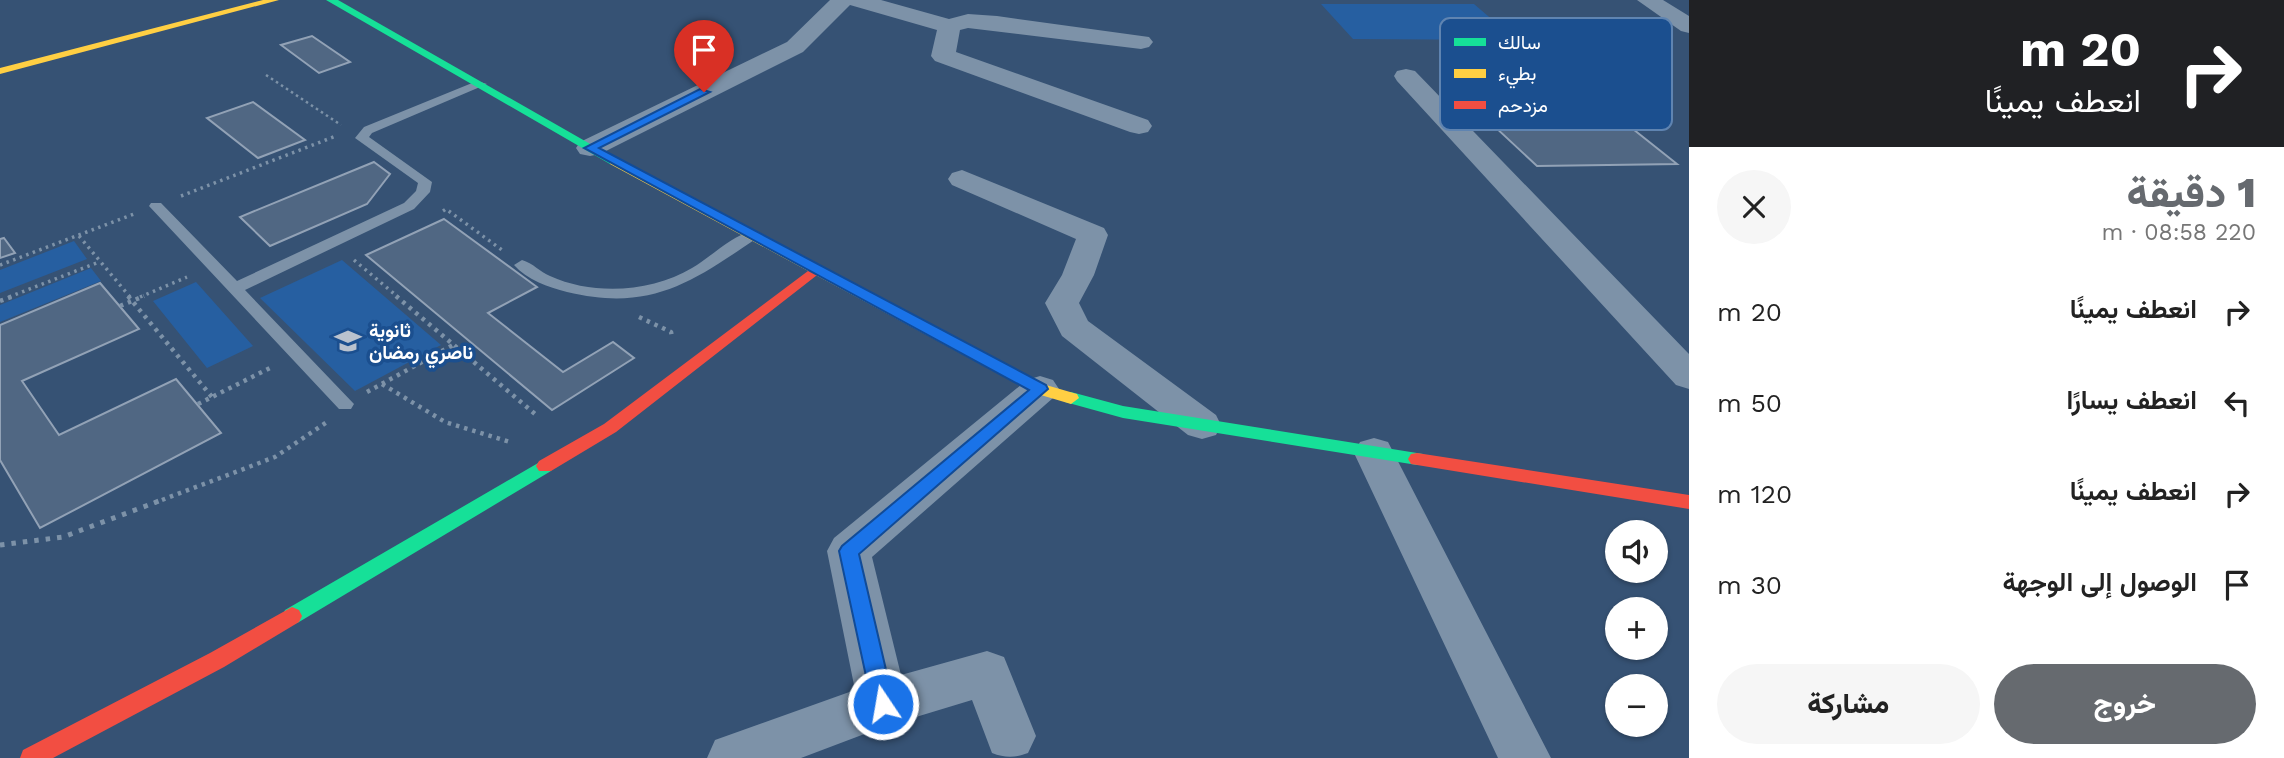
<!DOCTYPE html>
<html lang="ar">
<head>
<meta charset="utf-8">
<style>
  body { margin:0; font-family:"Work Sans",Vazirmatn,sans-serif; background:#f6f6f6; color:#222; direction:rtl; height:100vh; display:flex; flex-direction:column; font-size:26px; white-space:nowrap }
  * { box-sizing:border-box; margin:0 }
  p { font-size:23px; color:#767676 }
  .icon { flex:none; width:38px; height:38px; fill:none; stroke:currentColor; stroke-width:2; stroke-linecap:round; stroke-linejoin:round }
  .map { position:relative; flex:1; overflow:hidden; direction:ltr }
  .drawer { display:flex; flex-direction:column; background:#fff; width:595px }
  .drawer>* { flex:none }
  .guide { background:#202124; color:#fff; overflow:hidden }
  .buttons { position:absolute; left:1605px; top:520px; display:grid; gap:14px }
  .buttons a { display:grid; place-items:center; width:63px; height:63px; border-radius:50%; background:#fff; box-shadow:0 2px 5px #0004; font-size:35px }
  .pin { position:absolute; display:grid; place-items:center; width:60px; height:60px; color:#fff; margin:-72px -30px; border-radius:50% 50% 50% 0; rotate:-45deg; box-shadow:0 0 7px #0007 }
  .pin .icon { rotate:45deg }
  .me { position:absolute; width:77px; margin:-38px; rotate:348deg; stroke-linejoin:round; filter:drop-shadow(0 0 5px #0008) }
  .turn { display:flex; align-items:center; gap:24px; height:147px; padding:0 28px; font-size:32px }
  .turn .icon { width:91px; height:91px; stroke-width:2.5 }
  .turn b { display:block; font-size:49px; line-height:60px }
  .round { display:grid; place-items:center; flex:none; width:74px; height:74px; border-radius:37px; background:#f6f6f6 }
  .head { display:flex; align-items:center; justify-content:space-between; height:119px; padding:0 28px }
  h1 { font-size:42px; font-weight:800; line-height:52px; color:#666a6f }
  .primary-button { display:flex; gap:14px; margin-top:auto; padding:14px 28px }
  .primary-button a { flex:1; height:80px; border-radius:42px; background:#666a6f; color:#fff; font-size:28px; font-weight:800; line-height:80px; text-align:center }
  .primary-button a+a { background:#f6f6f6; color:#222 }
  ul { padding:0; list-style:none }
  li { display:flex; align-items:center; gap:21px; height:91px; padding:0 28px }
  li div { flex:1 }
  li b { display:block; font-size:26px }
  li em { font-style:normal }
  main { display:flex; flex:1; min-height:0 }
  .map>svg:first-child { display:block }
  .green { fill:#265fa1 }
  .building { fill:#506783; stroke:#92a2b6; stroke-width:2 }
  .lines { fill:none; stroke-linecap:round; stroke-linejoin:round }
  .path-far3 { stroke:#7d92a8; stroke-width:2.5; stroke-dasharray:2.5 3.5; stroke-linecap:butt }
  .path-far2 { stroke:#7d92a8; stroke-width:3.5; stroke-dasharray:2.5 4.5; stroke-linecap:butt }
  .path-far1 { stroke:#7d92a8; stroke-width:4.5; stroke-dasharray:3.5 5; stroke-linecap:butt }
  .path { stroke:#7d92a8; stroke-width:5; stroke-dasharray:4.5 7; stroke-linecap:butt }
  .lane { fill:#7d92a8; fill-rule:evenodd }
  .street { fill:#7d92a8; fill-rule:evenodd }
  .fast { fill:#16e098; fill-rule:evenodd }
  .slow { fill:#ffcf43; fill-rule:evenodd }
  .jam { fill:#f24e42; fill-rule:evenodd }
  .route { fill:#1a73e8; stroke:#114b97; stroke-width:2 }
  .labels { text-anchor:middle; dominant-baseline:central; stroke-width:7; stroke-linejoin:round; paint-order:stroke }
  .poi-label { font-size:19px; font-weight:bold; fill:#fff; stroke:#1b4f8f; text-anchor:start }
  .key { fill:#1b4f8f; stroke:#5f84b1; stroke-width:2 }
  .key-label { font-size:19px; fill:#fff }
</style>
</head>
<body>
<main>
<section class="drawer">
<div class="guide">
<div class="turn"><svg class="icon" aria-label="right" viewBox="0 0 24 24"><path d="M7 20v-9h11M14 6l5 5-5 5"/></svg><div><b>20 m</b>انعطف يمينًا</div></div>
</div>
<div class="head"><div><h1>1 دقيقة</h1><p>220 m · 08:58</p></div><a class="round"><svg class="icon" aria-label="close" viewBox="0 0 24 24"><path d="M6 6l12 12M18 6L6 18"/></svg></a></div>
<ul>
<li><svg class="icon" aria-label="right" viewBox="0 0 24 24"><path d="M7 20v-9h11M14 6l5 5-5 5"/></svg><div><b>انعطف يمينًا</b></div><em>20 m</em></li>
<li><svg class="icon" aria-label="left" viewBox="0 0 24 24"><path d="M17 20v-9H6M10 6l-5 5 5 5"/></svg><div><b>انعطف يسارًا</b></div><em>50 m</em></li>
<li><svg class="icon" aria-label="right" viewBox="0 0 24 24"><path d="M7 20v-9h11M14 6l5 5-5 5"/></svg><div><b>انعطف يمينًا</b></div><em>120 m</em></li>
<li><svg class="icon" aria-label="arrive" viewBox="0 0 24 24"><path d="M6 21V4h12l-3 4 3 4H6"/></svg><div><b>الوصول إلى الوجهة</b></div><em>30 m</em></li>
</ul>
<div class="primary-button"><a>خروج</a><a>مشاركة</a></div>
</section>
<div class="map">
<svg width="1689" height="758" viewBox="0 0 1689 758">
  <rect width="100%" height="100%" fill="#365274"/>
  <!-- green -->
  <path class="green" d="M1321,4H1474L1516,40L1353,39Z
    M74,241L87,259L0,293V270Z
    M342,260L441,345L355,391L260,298Z
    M91,268L101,281L0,322V305Z
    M196,282L253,346L207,368L153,301Z"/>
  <!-- building -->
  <path class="building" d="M312,36L350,62L319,73L281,45Z
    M253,102L305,140L258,158L207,118Z
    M1609,110L1677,164L1537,166L1479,112Z
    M374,162L390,174L367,204L270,246L240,217Z
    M444,219L537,287L488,313L563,372L613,342L634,358L552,410L366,255Z
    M4,238L15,253L0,258V239Z
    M100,283L139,329L22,381L59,435L176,379L221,433L40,528L0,460V325Z"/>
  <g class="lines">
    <!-- path-far3 -->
    <path class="path-far3" d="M266,75L341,125"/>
    <!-- path-far2 -->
    <path class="path-far2" d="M181,196L336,136
      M443,211L446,209L502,250
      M79,236L130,297
      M354,260L398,297
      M0,265L134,214
      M9,297L99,262
      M140,297L187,277"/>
    <!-- path-far1 -->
    <path class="path-far1" d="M128,296L212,397
      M396,296L535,414
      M0,301L14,296
      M120,306L144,296
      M639,317L671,332L672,337
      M382,384L445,422L510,442
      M367,392L453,345
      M198,404L272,367
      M154,503L275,457L327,422"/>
    <!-- path -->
    <path class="path" d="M0,545L63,537L159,501"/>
    <!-- lane -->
    <path class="lane" d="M477,81L487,84L372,133L369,137L432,182L430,192L414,209L245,290L354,404L351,409H339L149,206L151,203H161L237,281L404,203L416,191L418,183L355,138L364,127Z
      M752,231L757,232L759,235L757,238C691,283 650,312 567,292C548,287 527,280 514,265L522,260C533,263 540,272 550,276C594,296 652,292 692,268C711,257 731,236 752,231Z"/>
    <!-- street -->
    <path class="street" d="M830,0H881L949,19L968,14L997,16L1149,37L1153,42L1149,47L1141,49L968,28L960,30L956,52L1148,120L1152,126L1148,132L1139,134L1130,132L935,61L931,56L937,30L850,5L803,52L600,154L590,156L580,154L576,148L580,142L787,42Z
      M1637,0H1663L1689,16V33L1681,31Z
      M1406,69L1415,71L1689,354V389L1676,385L1397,81L1394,76L1397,71Z
      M962,170L1104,228L1108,235L1094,275L1079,303L1088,321L1216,415L1221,425L1216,435L1202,439L1188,435L1062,336L1045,303L1062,275L1076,239L952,185L948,179L952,173Z
      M1040,376L1053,380L1059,389L1053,398L872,557L901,675L987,651L1004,657L1036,736L1028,753C1015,758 1005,758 992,753L972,700L883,727L801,758H707L715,740L855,690L827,551L834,538L1027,380Z
      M1374,438L1388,442L1551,758H1498L1354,453L1360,442Z"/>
    <!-- fast -->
    <path class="fast" d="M326,0H338L620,161L618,164H610Z
      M1071,392L1123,406L1417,453L1423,454L1426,459L1423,464L1417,465L1123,418L1065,402L1063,398L1065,394Z
      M545,459L551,461L554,466L551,471L299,622L292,625L285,622L282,616L285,610Z"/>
    <!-- slow -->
    <path class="slow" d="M263,0H279L0,74V68Z
      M614,157L1046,385L1077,394L1079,398L1071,404L1034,393L610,164V158Z"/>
    <!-- jam -->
    <path class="jam" d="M816,265L823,269L821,272L616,432L551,471H539L536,466L539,461L604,424Z
      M1417,453L1689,495V509L1417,465L1411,464L1408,459L1411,454Z
      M292,607L299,610L302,616L299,622L224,667L53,758H20L23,750L210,653Z"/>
  </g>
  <!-- route -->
  <path class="route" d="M700,89L710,92L599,148L1046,385L1048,389L859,554L894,704L891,711L883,714L875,711L872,704L839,551L842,546L1029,390L584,148Z"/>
  <!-- icons -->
  <defs>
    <symbol id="school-bare" viewBox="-9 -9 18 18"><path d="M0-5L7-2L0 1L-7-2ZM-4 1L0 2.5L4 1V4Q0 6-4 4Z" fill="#b9c2ce" stroke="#1b4f8f" stroke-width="2.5" paint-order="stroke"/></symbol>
  </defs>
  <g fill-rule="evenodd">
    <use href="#school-bare" x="329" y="322" width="38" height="38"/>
  </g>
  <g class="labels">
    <!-- poi labels -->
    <g class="poi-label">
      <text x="369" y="330">ثانوية<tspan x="369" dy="22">ناصري رمضان</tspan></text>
    </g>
  </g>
  <!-- legend -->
  <rect x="1440" y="18" width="232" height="112" rx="10" class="key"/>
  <rect x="1454" y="38" width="32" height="8" fill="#16e098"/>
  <rect x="1454" y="69" width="32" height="9" fill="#ffcf43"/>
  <rect x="1454" y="101" width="32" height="8" fill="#f24e42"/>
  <g class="key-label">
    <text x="1498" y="49">سالك</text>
    <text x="1498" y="80">بطيء</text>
    <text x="1498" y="112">مزدحم</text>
  </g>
</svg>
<div class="buttons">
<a><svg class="icon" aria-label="sound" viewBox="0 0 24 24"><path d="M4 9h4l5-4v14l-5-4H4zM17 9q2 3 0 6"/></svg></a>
<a>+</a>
<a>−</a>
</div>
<div class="pin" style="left:704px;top:92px;background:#d93025"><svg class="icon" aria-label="arrive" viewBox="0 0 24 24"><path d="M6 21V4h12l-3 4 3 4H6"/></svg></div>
<svg class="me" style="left:883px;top:704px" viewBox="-20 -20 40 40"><circle r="17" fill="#1a73e8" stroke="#fff" stroke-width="3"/><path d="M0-11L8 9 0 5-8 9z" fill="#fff"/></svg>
</div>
</main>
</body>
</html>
